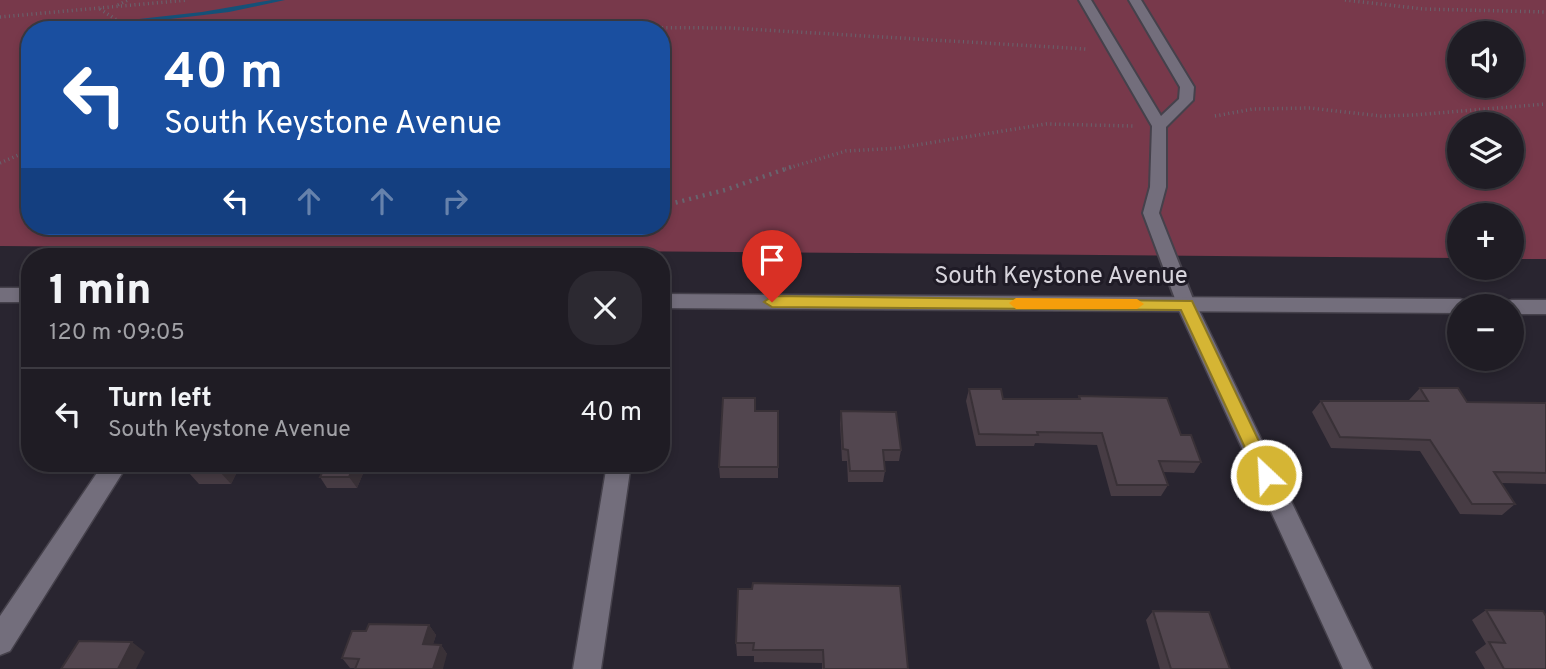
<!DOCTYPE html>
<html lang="en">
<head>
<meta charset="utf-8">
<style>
  body { margin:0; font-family:Overpass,sans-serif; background:#2c2931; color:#f1f3f6; height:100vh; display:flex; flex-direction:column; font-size:26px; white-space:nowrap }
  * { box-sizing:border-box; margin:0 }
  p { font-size:23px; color:#a1a1a6 }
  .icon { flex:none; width:38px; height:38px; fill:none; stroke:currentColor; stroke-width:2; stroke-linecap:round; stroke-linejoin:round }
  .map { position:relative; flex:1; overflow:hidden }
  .details { position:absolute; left:21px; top:248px; width:649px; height:224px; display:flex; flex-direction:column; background:#1f1c24; border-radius:28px; box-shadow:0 4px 10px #0003,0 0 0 2px #3c3a41 }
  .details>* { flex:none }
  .banner { position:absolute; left:21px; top:21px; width:649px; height:214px; border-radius:28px; box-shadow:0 4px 10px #0003,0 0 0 2px #3c3a41; background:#1a4fa0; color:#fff; overflow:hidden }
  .fabs { position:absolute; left:1447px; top:21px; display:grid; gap:14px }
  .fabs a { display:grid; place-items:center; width:77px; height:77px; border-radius:50%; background:#1f1c24; box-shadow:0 4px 10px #0003,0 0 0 2px #3c3a41; font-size:35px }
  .pin { position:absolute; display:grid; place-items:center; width:60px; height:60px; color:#fff; margin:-72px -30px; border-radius:50% 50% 50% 0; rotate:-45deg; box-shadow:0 0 7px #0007 }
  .pin .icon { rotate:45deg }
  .me { position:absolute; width:77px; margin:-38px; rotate:335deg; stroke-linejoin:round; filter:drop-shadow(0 0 5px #0008) }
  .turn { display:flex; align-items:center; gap:24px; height:147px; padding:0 28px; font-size:32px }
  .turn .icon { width:91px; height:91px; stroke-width:2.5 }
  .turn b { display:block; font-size:49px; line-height:60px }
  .lanes { display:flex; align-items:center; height:66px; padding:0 28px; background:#0003; justify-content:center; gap:35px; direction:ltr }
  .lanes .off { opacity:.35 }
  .round { display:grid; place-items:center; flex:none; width:74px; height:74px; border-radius:28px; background:#2c2931 }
  .overview { display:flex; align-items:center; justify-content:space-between; height:119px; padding:0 28px }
  h1 { font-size:42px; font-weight:800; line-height:52px }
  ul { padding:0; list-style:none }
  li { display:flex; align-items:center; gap:21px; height:91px; padding:0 28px; border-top:2px solid #3c3a41 }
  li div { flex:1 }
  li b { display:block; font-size:26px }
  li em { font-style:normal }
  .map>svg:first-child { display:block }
  .green { fill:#78394b; fill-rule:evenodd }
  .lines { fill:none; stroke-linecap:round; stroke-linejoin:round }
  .stream { fill:#155178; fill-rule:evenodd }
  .lane-casing { stroke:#45414b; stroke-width:4 }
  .street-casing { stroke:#45414b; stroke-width:3 }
  .secondary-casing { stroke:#45414b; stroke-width:3 }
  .path-far1 { stroke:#68646e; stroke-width:3.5; stroke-dasharray:1 3.5; stroke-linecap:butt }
  .path { stroke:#68646e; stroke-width:4.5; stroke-dasharray:2 5; stroke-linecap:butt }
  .lane { fill:#736e7c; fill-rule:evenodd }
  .street { fill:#736e7c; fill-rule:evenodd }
  .secondary { fill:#736e7c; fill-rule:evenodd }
  .wall { fill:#473c44 }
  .shaded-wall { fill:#393137 }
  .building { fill:#52464f; stroke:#393137; stroke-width:2 }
  .route { fill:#d5b534; stroke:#8a7622; stroke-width:2 }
  .slow { fill:#f59e0b }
  .labels { text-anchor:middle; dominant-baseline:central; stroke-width:6; stroke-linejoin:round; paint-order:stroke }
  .street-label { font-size:24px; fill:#d7d4dc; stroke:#1f1b26 }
</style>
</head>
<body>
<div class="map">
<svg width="1546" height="669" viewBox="0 0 1546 669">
  <rect width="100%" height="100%" fill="#292530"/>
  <!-- green -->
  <path class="green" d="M0,0H1546V259H1512V215H1460L1459,258L0,246ZM30,30H662V226H30ZM1460,33H1512V86H1460ZM1460,124H1512V177H1460Z"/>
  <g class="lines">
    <!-- stream -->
    <path class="stream" d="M272,0H285L229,12L77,30L64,29L67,27L202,12Z"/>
    <defs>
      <path id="lane" d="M1079,0H1091L1161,116L1179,99L1180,87L1129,0H1141L1194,87L1193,100L1166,127V187L1159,213L1195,304L1193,309H1179L1177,304L1143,213L1150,187L1152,126Z"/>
      <path id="street" d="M1186,297L1193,299L1196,304L1372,669H1343L1176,304L1179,299Z
        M103,464H128L10,651L0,655V616Z
        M607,464H631L601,669H573Z"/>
      <path id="secondary" d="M0,288H30V302H0Z
        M662,294L1460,299L1467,301L1470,306H1460V313L662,308Z
        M1512,300H1546V314H1512V306H1502L1505,302Z"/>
    </defs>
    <!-- lane casing -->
    <use href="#lane" class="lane-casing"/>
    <!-- street casing -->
    <use href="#street" class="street-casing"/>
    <!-- secondary casing -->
    <use href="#secondary" class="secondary-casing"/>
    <!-- path-far1 -->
    <path class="path-far1" d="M1345,0L1423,9L1546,12
      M118,5L128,0
      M100,9L132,30
      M0,17L188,0
      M482,30L520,27L730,28L1086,49
      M1215,116L1253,109L1310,108L1381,116L1414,115L1546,104
      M0,163L30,150
      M785,169L846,151L898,148L1046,124L1133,126"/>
    <!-- path -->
    <path class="path" d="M662,206L725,190L791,167
      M182,226C269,235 355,238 442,226"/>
    <!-- lane -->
    <use href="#lane" class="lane"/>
    <!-- street -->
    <use href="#street" class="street"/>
    <!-- secondary -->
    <use href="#secondary" class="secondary"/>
  </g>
  <!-- wall -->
  <path class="wall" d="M1420,388L1467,402L1546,403V484L1501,483L1515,504L1502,515L1460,514L1420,451L1331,448L1312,412L1321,401H1410L1409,400Z
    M969,389L1003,399H1078L1079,396L1181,435L1201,462L1194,473L1163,472L1168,485L1161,496H1111L1097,445L1035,443L1034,446H976L966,401Z
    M755,411H778V478H720L719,467Z
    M841,411L901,450L899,461H884L885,471L883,482H848L847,461H842L840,423Z
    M195,464H241L231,484H199L189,473Z
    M326,464H367L357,488H327L320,477Z
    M436,464H515L512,471L439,470Z
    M738,589L908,669H822V663L754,662V656H737L736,643Z
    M1486,610L1546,669H1485L1475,652L1486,644L1472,620Z
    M1153,611L1230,669H1160L1146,620Z
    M429,625L436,635L433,644L441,645L447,654L355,668H350L342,658L366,631Z"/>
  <!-- shaded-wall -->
  <path class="shaded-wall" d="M226,464H241L231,484L221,473Z
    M355,464H367L357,488L349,477Z
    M509,464H515L512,471Z
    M429,625L436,635L430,654L423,644Z
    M132,642L145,652L136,669H118Z
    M441,645L447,654L443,669H433Z"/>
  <!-- building -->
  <path class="building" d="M1420,388H1458L1467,402L1546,403V473L1494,472L1515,504H1472L1430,440L1340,437L1321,401H1428Z
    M969,389H1001L1003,399H1080L1079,396L1167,398L1181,435H1191L1201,462L1159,461L1168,485H1117L1102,433L1037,432L1038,435L979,434Z
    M723,398H755V411H778V467H719Z
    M841,411L896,412L901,450H883L885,471H850L848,450L843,449Z
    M195,464H226L221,473H189Z
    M326,464H355L349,477H320Z
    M753,583L900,586L908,669H824L823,650H753L754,643H736L738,589H752Z
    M1486,610L1543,611L1546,616V669H1504L1489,642L1505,643Z
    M1153,611L1209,612L1230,669H1171Z
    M369,624L429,625L423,644L441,645L433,669H355L359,659L342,658L352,631H366Z
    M79,641L132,642L118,669H61Z"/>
  <!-- route -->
  <path class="route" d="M772,296L1192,301L1275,475L1273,480L1266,482L1260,480L1181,310L772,307L764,302Z"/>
  <!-- slow -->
  <path class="slow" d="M1016,298L1137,299L1144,304L1137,309H1016L1009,303Z"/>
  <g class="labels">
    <!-- street labels -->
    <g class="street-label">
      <text x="1061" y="277">South Keystone Avenue</text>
    </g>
  </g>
</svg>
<div class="fabs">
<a><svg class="icon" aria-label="sound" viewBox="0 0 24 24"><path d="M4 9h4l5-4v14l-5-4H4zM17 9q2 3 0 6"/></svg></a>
<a><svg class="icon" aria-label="layers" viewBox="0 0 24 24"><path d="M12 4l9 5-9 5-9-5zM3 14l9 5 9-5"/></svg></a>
<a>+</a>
<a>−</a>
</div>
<div class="pin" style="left:772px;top:302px;background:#d93025"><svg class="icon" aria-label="arrive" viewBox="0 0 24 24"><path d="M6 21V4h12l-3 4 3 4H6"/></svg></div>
<svg class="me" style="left:1266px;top:475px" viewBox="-20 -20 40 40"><circle r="17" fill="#d5b534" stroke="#fff" stroke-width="3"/><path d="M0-11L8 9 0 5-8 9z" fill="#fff"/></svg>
<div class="banner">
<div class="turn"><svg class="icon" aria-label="left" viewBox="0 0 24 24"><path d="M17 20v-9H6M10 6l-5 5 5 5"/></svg><div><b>40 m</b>South Keystone Avenue</div></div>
<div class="lanes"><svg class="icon" aria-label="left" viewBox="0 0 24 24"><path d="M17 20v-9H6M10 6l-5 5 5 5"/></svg><svg class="icon off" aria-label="ahead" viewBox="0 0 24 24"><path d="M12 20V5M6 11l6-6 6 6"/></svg><svg class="icon off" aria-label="ahead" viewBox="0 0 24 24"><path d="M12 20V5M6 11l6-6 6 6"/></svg><svg class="icon off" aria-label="right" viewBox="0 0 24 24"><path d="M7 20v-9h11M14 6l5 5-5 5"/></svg></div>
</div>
<section class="details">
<div class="overview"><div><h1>1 min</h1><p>120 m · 09:05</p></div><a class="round"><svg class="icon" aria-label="close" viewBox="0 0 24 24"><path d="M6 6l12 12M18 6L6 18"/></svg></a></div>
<ul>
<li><svg class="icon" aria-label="left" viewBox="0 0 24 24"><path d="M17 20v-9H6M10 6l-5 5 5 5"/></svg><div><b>Turn left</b><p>South Keystone Avenue</p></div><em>40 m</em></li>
</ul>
</section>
</div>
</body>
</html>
